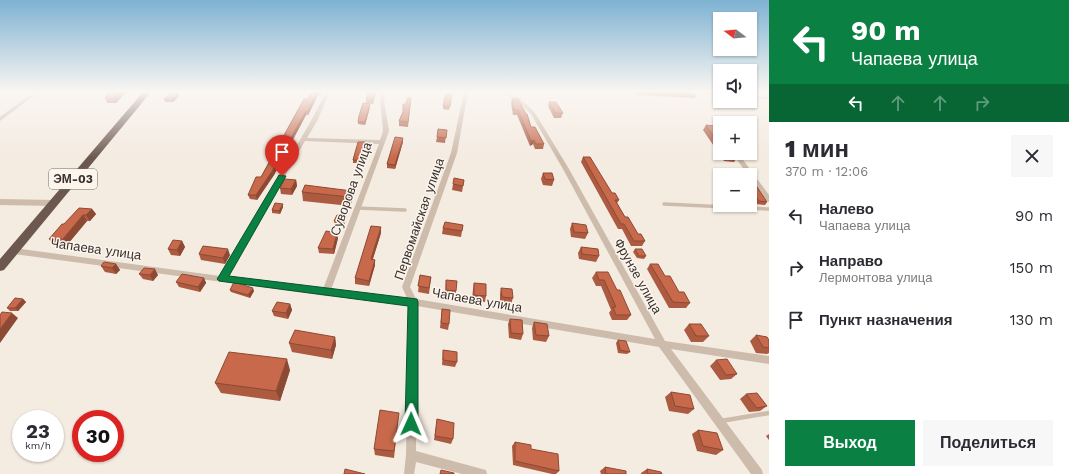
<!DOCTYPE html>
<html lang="ru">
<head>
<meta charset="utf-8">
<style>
  body { margin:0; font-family:"Work Sans",sans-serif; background:#f7f7f7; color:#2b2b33; height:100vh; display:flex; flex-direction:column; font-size:15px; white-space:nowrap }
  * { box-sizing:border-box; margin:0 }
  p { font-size:13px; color:#7c7c81 }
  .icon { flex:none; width:22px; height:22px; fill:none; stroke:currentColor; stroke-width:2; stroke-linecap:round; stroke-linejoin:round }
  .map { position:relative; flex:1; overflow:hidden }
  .side { display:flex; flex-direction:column; background:#fff; width:300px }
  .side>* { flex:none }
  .guide { background:#0b8043; color:#fff; overflow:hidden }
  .needle { width:26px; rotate:286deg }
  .controls { position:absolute; left:713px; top:12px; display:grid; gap:8px }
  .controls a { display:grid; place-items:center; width:44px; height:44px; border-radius:0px; background:#fff; box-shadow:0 1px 3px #0004; font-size:20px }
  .speed { position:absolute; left:12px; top:410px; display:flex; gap:8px; font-size:20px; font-weight:700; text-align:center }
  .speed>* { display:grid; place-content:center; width:52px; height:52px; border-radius:50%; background:#fff; box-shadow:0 1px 3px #0004; line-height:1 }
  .speed small { font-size:10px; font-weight:400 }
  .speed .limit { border:6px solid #d22; background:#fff; color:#111 }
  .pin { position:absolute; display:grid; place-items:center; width:34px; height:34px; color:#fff; margin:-41px -17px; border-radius:50% 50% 50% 0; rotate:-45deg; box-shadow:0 0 4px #0007 }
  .pin .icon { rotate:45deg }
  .me { position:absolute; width:44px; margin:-22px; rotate:1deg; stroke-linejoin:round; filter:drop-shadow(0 0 3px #0008) }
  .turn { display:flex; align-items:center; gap:14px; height:84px; padding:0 16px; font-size:18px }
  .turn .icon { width:52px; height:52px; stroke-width:2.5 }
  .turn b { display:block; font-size:28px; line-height:34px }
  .lanes { display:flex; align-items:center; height:38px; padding:0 16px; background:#0003; justify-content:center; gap:20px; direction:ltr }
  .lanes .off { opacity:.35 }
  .round { display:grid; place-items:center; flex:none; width:42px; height:42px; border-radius:0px; background:#f7f7f7 }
  .headline { display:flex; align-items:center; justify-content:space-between; height:68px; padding:0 16px }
  h1 { font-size:24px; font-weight:800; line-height:30px }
  .cta { display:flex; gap:8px; margin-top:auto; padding:8px 16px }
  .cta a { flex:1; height:46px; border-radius:0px; background:#0b8043; color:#fff; font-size:16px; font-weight:800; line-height:46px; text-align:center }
  .cta a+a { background:#f7f7f7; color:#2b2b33 }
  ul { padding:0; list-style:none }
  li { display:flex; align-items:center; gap:12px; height:52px; padding:0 16px }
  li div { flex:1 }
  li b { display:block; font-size:15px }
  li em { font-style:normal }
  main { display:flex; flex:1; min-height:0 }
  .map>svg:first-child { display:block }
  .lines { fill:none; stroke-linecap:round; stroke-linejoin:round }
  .service-far1 { stroke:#cdbbac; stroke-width:3.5 }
  .service { stroke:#cdbbac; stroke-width:4.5 }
  .minor { fill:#cdbbac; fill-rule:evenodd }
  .tertiary { fill:#cdbbac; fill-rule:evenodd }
  .trunk { fill:#6c584f; fill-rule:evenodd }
  .wall { fill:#ac5a40 }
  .shaded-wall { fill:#8c4a34 }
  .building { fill:#c8694b; stroke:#8c4a34 }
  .route { fill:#0b8043; stroke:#07532c }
  .labels { text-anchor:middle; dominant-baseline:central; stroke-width:3; stroke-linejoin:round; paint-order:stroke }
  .shield { fill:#fbf5ee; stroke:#756b66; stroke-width:1 }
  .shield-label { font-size:12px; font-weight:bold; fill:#3b302b }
  .street-label { font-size:13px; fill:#3b302b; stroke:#fbf5ee }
</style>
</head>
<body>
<main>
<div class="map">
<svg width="769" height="474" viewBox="0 0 769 474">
  <rect width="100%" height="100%" fill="#f4ebe1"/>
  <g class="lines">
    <!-- service-far1 -->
    <path class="service-far1" d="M664,204L769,209
      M357,208L405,210"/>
    <!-- service -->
    <path class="service" d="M721,421L769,413"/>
    <!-- minor -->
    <path class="minor" d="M34,92H39L0,121V117Z
      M326,92H330L317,121L307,138L380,140L383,131L380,100L382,92H386L384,100L389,131L331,290L407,298L402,287L451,153L464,92H468L457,153L410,287L416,299L655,339L563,169L531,114L516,100L500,92H506L520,98L535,113L569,169L665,341L769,356V364L671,349L762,470L763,474H751L659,347L417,306L416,451L482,469L486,470L487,474H462L416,462L414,474H404L406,455L409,305L326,296L14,254L11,253L10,251L11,249L14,248L220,276L311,121ZM305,141L379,144L323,289L227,277Z
      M686,92L720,93V95L688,93Z
      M750,96L769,97V99L750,98Z
      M732,153H738L769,195V202L767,201L750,178V175H748Z"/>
    <!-- tertiary -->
    <path class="tertiary" d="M0,199L54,200L58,203L54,206L0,205Z"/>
    <!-- trunk -->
    <path class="trunk" d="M143,92H151L4,270L0,271V259Z"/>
  </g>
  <!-- wall -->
  <path class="wall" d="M110,92H126L116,103H107L105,98Z
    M311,92H322L321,95H318L308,115H306L274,175L257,200L250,199L248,195L261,177L308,99Z
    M376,92L373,104L366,103V99Z
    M635,92H692L696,96L694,98L637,95Z
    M452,93L449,110L443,109V106Z
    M179,96L173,102H165L164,99Z
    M411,98L408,127L399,126V121L406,104Z
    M512,99L531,127L544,144L543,149H535L533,144L530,146L517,115H513L511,103Z
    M549,102L563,113L561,118H554L548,106Z
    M370,107L365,125L358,124V122Z
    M706,125L720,134V153H734L737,158L734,162L724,161L703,130Z
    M446,135L445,143L436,142L437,137Z
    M403,138V142L395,169L387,168V164Z
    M365,145L360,163H353V160Z
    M583,157L612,193L619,200L617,203L625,217L638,234L645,241L642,246H631L622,229H618L581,162Z
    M543,173L554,180L552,186L543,185L541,179Z
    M296,180L297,186L292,195L281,194L280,188Z
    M464,180L462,192L452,190L453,184Z
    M750,184L767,202L765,205L756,204L750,195Z
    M352,191L353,199L350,206L303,201L302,192Z
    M283,207L280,214L272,213V210Z
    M92,209L96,214L90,221H87L67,245H54L49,239L64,224Z
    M346,219L344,225L335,224L334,221Z
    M572,223L588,233L585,239L571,237L570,229Z
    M463,225L461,237L442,234L443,228Z
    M381,233L373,259L375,260V265L369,286L355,284V278Z
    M338,238L334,254L319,253L318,248Z
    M182,241L185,247L180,256L171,255L168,249Z
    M581,247L599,256L596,262L579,259L578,253Z
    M635,249L646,256L644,259L637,258L633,252Z
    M199,254L230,255L225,264L201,260Z
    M116,264L120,270L116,274L105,272L101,266Z
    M650,264L665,276L679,292L690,303L686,308H669L647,269Z
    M596,272L617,290L631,315L627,320H612L609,313L611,310L601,286H596L592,278Z
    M139,274L158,275L153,281L143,279Z
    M420,275L431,277L429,294L418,292Z
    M204,278L206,283L200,292L179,287L176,282Z
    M446,280L456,291L455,297L445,296Z
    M474,283L486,296L485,302L472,300L473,289Z
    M501,288L513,298L511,304L500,303V294Z
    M230,290L254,291L250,298L231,292Z
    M23,299L26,302L18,311H10L7,308Z
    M290,304L292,310L288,319L274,316L272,311Z
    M442,309L449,324L448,330L440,328Z
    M510,319L523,334L521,340L509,338L508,324Z
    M534,322L549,336L546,342L533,340L532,328Z
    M689,324L709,336L703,342H691L684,330Z
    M756,335L769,340V353L767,354L756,353L750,341Z
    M335,337L336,345L332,359L292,352L289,343Z
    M618,340L630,352L627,354L618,353L616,343Z
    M443,350L457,362L455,367L442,365Z
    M716,360L737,374L731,379L720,380L710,366Z
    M290,370L280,401L221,393L215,383Z
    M671,392L694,409L688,414L669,411L665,397Z
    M746,394L767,406L760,411L749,412L740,399Z
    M437,419L453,439L451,444L434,440Z
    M398,420L394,458L375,455L374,449Z
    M698,430L723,450L716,455L697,451L692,434Z
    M769,434V440L766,436Z
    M515,442L531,449L559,471L556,474H552L513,465L512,446Z
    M605,467L626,474H601L600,471Z
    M647,469L662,474H641V473Z"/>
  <!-- shaded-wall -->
  <path class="shaded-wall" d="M119,92H126L116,103L113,98Z
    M317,92H318V95L308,115V111Z
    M375,92H376L373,104V100Z
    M178,93L179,96L173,102L172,100Z
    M370,104V107L365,125V122Z
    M306,111V115L274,175L257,200L256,195Z
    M403,138V142L395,169V165Z
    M534,140L533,144L530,146L531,141Z
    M365,142V145L360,163V160Z
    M296,180L297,186L292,195L291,189Z
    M352,191L353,199L350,206L349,197Z
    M283,204V207L280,214L279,211Z
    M92,209L96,214L90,221L86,215Z
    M83,215L87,221L67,245L63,239Z
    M346,216V219L344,225V222Z
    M381,227V233L371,264V259Z
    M337,233L338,238L334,254L333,249Z
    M182,241L185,247L180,256L177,250Z
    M228,249L230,255L225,264L223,258Z
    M375,260V265L369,286V281Z
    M116,264L120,270L116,274L112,268Z
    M155,269L158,275L153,281L150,275Z
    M204,278L206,283L200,292L198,287Z
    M253,288L254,291L250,298L248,295Z
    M23,299L26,302L18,311L15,308Z
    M290,304L292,310L288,319L286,313Z
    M12,313L18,318L0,343V329Z
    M335,337L336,345L332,359L331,350Z
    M287,359L290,370L280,401L276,391Z"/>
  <!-- building -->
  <path class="building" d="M110,92H119L113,98H105Z
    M311,92H317L308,111H306L273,170L256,195H248L256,177H261L304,99H308Z
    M368,92H375L373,100L366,99Z
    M638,92H692L696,96Z
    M170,93H178L172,100L164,99Z
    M446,93H452L450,107L443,106Z
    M408,97L411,98L408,122L399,121L403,112V104H406Z
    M512,99H518L526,114H527L531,127H535L544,144H536L534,140L531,141L518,110H514Z
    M549,102H556L563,113H555Z
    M363,103L370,104L365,122H358L359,116Z
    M706,125L715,126L720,134V146Z
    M438,129L447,130L446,138L437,137Z
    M395,137L403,138L395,165L387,164Z
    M358,142H365L360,160H353Z
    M724,153H734L737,158L727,157Z
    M583,157H590L612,193H615L619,200H615L625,217H628L638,234H641L645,241H634L624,224H621Z
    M543,173H552L554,180L545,179Z
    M454,178L464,180L463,186L453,184Z
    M285,179L296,180L291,189L280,188Z
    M750,184H755L767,202L759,201L750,189Z
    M305,185L352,191L349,197L302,192Z
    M275,203L283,204L279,211L272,210Z
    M79,208L92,209L86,215H83L63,239H49L62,224H64Z
    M337,215L346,216L344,222L334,221Z
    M445,222L463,225L462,231L443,228Z
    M572,223L586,225L588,233L574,232Z
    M371,226L381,227L371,259L375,260L369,281L355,278Z
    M326,231L337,233L333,249L318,248Z
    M173,240L182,241L177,250L168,249Z
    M203,246L228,249L223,258L199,254Z
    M581,247L598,249L599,256L582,254Z
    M635,249H642L646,256H639Z
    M104,262L116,264L112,268L101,266Z
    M650,264H658L665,276H670L679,292H684L690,303L673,302Z
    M144,268L155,269L150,275L139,274Z
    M596,272H608L617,290H620L631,315H616L613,307H616L604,280H599Z
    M182,274L204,278L198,287L176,282Z
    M420,275L431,277L429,288L418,286Z
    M446,280L457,281L456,291L446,290Z
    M234,282L253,288L248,295L230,290Z
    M474,283L486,284V296L474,295Z
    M501,288L512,289L513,298L502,297Z
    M15,298L23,299L15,308H7Z
    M277,302L290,304L286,313L272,311Z
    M442,309L450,310L449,324L441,323Z
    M2,312L12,313L0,329V315Z
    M510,319L522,320L523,334L511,333Z
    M534,322L547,324L549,336L536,335Z
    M689,324H701L709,336H696Z
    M295,330L335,337L331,350L289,343Z
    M756,335L767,337L769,340V348L763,347Z
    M618,340L626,341L630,352L620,350Z
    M443,350L457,352V362L443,360Z
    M229,352L287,359L276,391L215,383Z
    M727,359L737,374L726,375L716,360Z
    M671,392L690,395L694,409L675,406Z
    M757,393L767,406L757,408L746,394Z
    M380,410L399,413L394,451L374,449Z
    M437,419L454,423L453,439L435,436Z
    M698,430L717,433L723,450L703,446Z
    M515,442L531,445V449L558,454L559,471L515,461Z
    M605,467L626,471V474H606Z
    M345,469L365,474H344Z
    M647,469L661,472L662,474H648Z
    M441,470L454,473V474H440Z"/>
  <!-- sky -->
  <linearGradient id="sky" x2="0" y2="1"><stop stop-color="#7eb2d2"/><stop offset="0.58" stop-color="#faf6f2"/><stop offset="1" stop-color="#faf6f2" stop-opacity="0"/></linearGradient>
  <rect width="769" height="158" fill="url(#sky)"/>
  <!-- route -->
  <path class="route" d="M279,175L286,176L229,276L417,299L418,302V424L416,429L411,431L406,429L405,424L408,306L219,281L217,279L219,276Z"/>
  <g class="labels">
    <!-- shield labels -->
    <rect class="shield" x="49" y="169" width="48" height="20" rx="3"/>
    <g class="shield-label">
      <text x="73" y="179">ЭМ-03</text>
    </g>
    <!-- street labels -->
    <g class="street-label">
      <text transform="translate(351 189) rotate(-70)">Суворова улица</text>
      <text transform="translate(419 219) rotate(-71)">Первомайская улица</text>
      <text transform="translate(96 249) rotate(8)">Чапаева улица</text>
      <text transform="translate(638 276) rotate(61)">Фрунзе улица</text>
      <text transform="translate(477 300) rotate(10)">Чапаева улица</text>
    </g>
  </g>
</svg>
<div class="controls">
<a><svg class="needle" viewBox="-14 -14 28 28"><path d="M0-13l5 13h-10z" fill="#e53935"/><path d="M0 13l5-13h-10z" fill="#7c7c81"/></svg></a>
<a><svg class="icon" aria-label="sound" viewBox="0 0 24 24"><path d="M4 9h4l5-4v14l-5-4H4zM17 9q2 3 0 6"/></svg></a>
<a>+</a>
<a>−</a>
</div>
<div class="speed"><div>23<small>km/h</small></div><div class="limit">30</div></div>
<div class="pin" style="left:282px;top:176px;background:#d93025"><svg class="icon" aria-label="arrive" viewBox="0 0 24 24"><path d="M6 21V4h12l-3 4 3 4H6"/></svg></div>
<svg class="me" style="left:411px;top:424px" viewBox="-20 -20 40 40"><path d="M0-17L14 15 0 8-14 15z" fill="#0b8043" stroke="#fff" stroke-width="4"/></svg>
</div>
<section class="side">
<div class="guide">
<div class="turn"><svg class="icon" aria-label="left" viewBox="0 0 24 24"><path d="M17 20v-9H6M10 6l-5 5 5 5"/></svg><div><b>90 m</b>Чапаева улица</div></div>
<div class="lanes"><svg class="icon" aria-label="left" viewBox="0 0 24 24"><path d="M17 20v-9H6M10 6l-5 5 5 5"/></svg><svg class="icon off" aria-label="ahead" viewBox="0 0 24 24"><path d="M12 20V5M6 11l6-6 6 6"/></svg><svg class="icon off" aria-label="ahead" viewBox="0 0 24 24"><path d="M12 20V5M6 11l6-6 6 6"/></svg><svg class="icon off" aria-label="right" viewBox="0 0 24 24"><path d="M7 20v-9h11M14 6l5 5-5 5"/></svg></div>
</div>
<div class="headline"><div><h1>1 мин</h1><p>370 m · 12:06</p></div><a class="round"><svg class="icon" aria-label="close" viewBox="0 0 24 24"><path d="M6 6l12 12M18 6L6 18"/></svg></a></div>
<ul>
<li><svg class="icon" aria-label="left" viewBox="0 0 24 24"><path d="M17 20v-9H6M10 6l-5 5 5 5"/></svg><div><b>Налево</b><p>Чапаева улица</p></div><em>90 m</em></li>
<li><svg class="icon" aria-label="right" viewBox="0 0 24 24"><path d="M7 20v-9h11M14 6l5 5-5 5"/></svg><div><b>Направо</b><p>Лермонтова улица</p></div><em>150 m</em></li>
<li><svg class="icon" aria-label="arrive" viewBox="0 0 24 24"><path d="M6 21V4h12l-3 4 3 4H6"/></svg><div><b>Пункт назначения</b></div><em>130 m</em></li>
</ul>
<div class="cta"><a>Выход</a><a>Поделиться</a></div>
</section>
</main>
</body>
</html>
